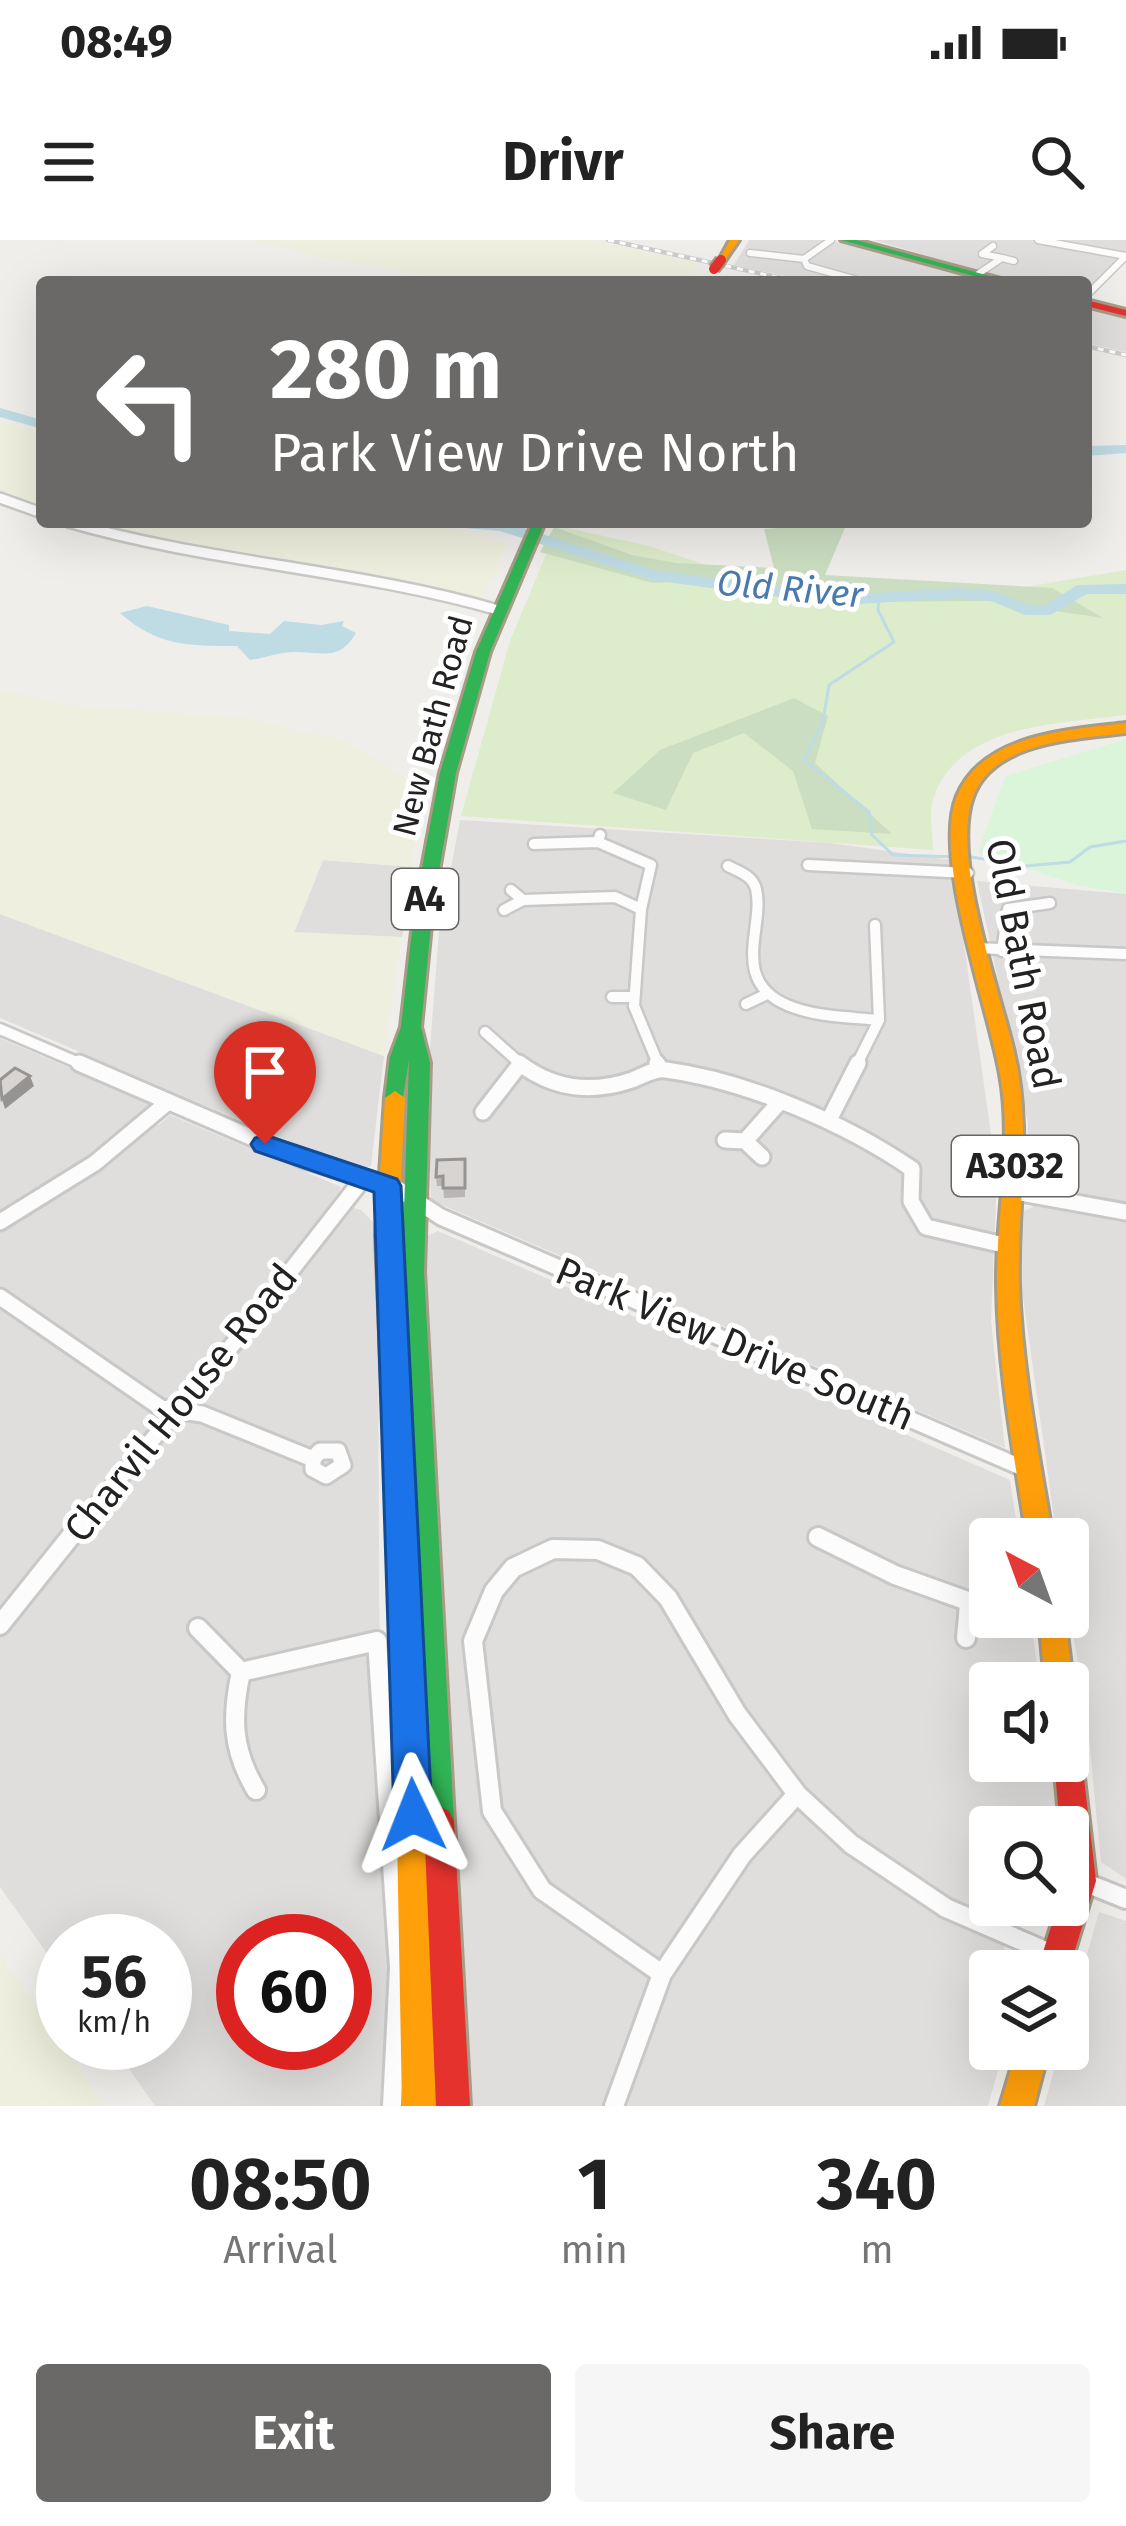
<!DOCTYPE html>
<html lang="en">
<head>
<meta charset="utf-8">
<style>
  body { margin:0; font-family:"Fira Sans",sans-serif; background:#f6f6f6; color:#222; height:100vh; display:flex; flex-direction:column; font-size:45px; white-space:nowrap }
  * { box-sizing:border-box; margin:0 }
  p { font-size:39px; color:#767676 }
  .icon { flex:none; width:66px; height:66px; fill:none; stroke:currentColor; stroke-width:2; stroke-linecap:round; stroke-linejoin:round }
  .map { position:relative; height:1866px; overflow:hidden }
  .sheet { display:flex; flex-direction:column; background:#fff; flex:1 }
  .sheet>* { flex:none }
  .top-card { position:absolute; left:36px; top:36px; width:1056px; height:252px; border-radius:12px; box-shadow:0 12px 48px #0002; background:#6a6968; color:#fff; overflow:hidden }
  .needle { width:78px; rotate:319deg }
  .controls { position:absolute; left:969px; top:1278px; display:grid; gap:24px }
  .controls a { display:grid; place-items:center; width:120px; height:120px; border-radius:12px; background:#fff; box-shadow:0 12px 48px #0002; font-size:60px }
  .speed { position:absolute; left:36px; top:1674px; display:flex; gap:24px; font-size:60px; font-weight:700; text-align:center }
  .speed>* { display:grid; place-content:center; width:156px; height:156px; border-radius:50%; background:#fff; box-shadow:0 12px 48px #0002; line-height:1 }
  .speed small { font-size:30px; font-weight:400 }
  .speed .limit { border:18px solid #d22; background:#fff; color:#111 }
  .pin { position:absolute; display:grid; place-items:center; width:102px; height:102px; color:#fff; margin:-123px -51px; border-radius:50% 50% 50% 0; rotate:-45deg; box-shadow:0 0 12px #0007 }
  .pin .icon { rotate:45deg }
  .me { position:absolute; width:132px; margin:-66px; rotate:358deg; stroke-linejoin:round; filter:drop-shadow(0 0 9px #0008) }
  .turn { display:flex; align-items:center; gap:42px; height:252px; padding:0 36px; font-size:54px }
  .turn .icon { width:156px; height:156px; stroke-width:2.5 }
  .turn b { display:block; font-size:84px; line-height:102px }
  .eta { display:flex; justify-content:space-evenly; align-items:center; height:204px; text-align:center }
  .eta b { font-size:72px; font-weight:700; line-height:84px }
  .cta { display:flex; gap:24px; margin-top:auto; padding:24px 36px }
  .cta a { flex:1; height:138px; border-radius:12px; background:#6a6968; color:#fff; font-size:48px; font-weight:700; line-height:138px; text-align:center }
  .cta a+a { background:#f6f6f6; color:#222 }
  .status { display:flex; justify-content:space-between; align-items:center; height:84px; padding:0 60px; background:#fff; direction:ltr }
  .status svg { height:33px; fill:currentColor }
  header { display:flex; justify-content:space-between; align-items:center; height:156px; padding:0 36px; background:#fff; font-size:54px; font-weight:700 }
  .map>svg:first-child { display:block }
  .residential { fill:#dfdedc; fill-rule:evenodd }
  .farmland { fill:#efefdf }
  .grass { fill:#ddeccb }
  .forest { fill:#cbdec1 }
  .park { fill:#daf5da }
  .water { fill:#bfdbe3 }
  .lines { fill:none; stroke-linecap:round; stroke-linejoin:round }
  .stream { stroke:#bfdbe3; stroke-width:3 }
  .river { fill:#bfdbe3; fill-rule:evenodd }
  .street-far4-casing { stroke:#c9c8c7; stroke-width:9 }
  .street-far3-casing { stroke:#c9c8c7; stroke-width:14 }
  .street-far2-casing { stroke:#c9c8c7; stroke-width:15 }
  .street-far1-casing { stroke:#c9c8c7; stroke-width:21 }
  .street-casing { stroke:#c9c8c7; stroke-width:24 }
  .fast-casing { stroke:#a79c86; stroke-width:6 }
  .slow-casing { stroke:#a79c86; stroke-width:6 }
  .jam-casing { stroke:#a79c86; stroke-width:6 }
  .street-far4 { stroke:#fdfcfc; stroke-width:6 }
  .street-far3 { stroke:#fdfcfc; stroke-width:9 }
  .street-far2 { stroke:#fdfcfc; stroke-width:10 }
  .street-far1 { stroke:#fdfcfc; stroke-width:15 }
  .street { stroke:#fdfcfc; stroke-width:18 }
  .fast { fill:#30b455; fill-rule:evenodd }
  .slow { fill:#ff9f0a; fill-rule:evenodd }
  .jam { fill:#e5322d; fill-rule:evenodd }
  .rail-casing { stroke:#ccc; stroke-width:4.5 }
  .rail { stroke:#fff; stroke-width:3; stroke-dasharray:6; stroke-linecap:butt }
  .jam-bridge-casing { stroke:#a79c86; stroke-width:14; stroke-linecap:butt }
  .jam-bridge { stroke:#e5322d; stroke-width:10 }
  .wall { fill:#b9b6b5 }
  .shaded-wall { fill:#969493 }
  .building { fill:#d7d4d2; stroke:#969493; stroke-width:3 }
  .route { fill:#1a73e8; stroke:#114b97; stroke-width:3 }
  .labels { text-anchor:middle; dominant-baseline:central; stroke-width:10; stroke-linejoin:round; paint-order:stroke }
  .far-street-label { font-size:33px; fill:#222; stroke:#fff }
  .far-water-label { font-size:36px; font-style:italic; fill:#4a7aab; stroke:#fff }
  .shield { fill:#fff; stroke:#646464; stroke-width:3 }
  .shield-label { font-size:36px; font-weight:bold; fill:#222 }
  .street-label { font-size:39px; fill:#222; stroke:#fff }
</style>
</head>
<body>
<div class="status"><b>08:49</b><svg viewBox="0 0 49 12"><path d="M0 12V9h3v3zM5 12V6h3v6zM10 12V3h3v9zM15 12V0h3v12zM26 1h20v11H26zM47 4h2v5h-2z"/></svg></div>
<header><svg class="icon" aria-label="menu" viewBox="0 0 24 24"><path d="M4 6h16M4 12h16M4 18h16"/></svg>Drivr<svg class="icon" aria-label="search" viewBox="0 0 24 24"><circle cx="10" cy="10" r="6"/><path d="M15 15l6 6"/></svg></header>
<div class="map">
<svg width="1126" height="1866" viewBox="0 0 1126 1866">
  <rect width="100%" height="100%" fill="#f0eeeb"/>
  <!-- residential -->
  <path class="residential" d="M749,0H828L1000,42H814L734,25Z
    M873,0H1126V13L1086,53V42H1017Z
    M1086,65L1126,76V112L1086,103Z
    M460,580L831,603L952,620L997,936L991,1081L1005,1208L431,960L427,847L439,691Z
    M323,620L413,627L402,697L294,693Z
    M977,641L1126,654V1639L1101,1622L1087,1478L1068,1365V1299H1057L1021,1043L1024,971L1033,967V948L1026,943L1028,882Z
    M0,674L384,816L371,926L357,930L0,778Z
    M0,798L154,864L142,881L159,885L170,875L341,947L335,962L361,970L378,987L379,1361L395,1866H155L111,1803H165V1701H63V1736L0,1647ZM243,1701H345V1803H243Z
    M438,991L1010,1240L1019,1299H990V1377H1030L1040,1443H990V1521H1051L1060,1580L1059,1587H990V1665H1043L1013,1683L1004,1708L1014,1731H990V1809H1004L988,1866H464L422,1137L425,997Z
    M1099,1672L1126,1681V1866H1044L1060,1809H1068V1781Z"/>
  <!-- farmland -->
  <path class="farmland" d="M254,0H591L698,23L685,42H459L312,16Z
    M0,181L42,193V267L0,254Z
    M90,282H424L508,303L481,359L435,345L124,295Z
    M0,449L67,465L246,478L346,501L418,545L413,627L323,620L294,692L402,697L384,816L0,674Z
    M0,1714L105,1866H0Z"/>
  <!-- grass -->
  <path class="grass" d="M558,286L649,306L721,330L1019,348L1126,330V475C1059,484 954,483 932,563C929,577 933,595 933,610L461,576L510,401Z"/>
  <!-- forest -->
  <path class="forest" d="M847,283L825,335L1052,348L1103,378L988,361L826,362L702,340L653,343L540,312L554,287L632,315L676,323L774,328L764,289Z
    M794,458L828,476L815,523L892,594L812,589L793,531L744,493L693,513L666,570L613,553L660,510Z"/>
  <!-- park -->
  <path class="park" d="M1126,499V654L1077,645L978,612L1005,536Z"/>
  <!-- water -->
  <path class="water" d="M147,366L229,385V391L270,394L284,381L321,385L344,381L342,386L356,393C340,420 325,413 298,412C282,411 265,418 250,420L237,406C188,406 157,406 120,373Z"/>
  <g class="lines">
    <!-- stream -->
    <path class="stream" d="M879,358L878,370L894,402L829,445L823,481L804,520L869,572L872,595L893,615L960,617
      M971,617L1025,626L1070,622L1090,607L1126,601"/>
    <!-- river -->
    <path class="river" d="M0,168L42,180V189L0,177Z
      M1126,205V213L1086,216V206Z
      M445,282H506L653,330L840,355L959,348L994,351L1028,365H1046L1077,345L1126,344V354H1087L1050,375H1025L991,361L959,358L840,365L651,340L500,291L453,287Z"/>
    <defs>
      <path id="street-far4" d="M831,0L804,19L807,26L857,40
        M1038,0L1126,16
        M993,6L982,14L1002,18
        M750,13L804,19
        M978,34L1002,18L1014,21
        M1086,56L1126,16"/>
      <path id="street-far3" d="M0,258L42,273
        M68,282C209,323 357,329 498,370"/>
      <path id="street-far2" d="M534,604L598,602
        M808,625L968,633
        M728,626C738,631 753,636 756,649C765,686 729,740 787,765C815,777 849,777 879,780
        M511,650L523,660L615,657L641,669L651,625L598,602L600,595
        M641,669L634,766L659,826
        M504,670L523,660
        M975,708L1126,714
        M1002,711L1008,669L1050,663
        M612,757H630
        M746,764L765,755
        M0,789L86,826
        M485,792L523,826
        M856,826L879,780L875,685"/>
      <path id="street-far1" d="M79,823L304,920L395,947L441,977L1030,1231
        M519,823C553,849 591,854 632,840C643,836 654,828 666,830C747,841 845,883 912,929L911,961L926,987L1008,1006
        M657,823L660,828
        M483,872L518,827
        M829,880L858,823
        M725,900L745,901L777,865
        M745,901L762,917
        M1015,952L1126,972
        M0,982L95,923L168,862
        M0,1057L161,1168L202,1174L313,1219
        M320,1211H338L343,1225L326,1236L313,1229V1219Z
        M85,1279L234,1103L362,940"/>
      <path id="street" d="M818,1297L895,1335L990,1369
        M1021,1377L1053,1385
        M0,1385L87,1276
        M198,1388L241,1432L377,1401L399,1728L392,1866
        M966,1398L969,1364
        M241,1432C231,1477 232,1510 256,1550
        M1081,1641L1126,1659
        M662,1734L542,1650L492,1571L473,1401L494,1351L513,1328L553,1309L598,1310L637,1326L668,1358L737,1474L797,1554L851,1604L946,1668L1057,1716
        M614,1866L662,1734L742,1615L797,1554"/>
      <path id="fast" d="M841,0H856L1012,42H996Z
        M533,282H545L490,412L456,533L433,665L421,787L430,823L424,1032L454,1581L449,1591L439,1596L429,1591L424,1581L402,1032L409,820L402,863L395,865L385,858L390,817L401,787L415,665L440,533L476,412Z"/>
      <path id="slow" d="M730,0H739L724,22H718Z
        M1126,483V493C1077,499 993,501 973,557C951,616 998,746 1013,808C1033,887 1017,964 1019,1045C1022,1130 1039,1215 1053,1299H1027C1014,1215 998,1130 997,1044C996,974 1013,904 1000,834C988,766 932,617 957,556C983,493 1070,490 1126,483Z
        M395,851L405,858L398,996L422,1429L436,1866H402L394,1429L376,996L385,858Z
        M1039,1377H1065L1073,1443L1068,1453V1443H1045Z
        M1017,1809H1049L1034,1866H1000Z"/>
      <path id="jam" d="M1086,60L1126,70V76L1086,66Z
        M1068,1507L1078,1511L1082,1521L1096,1641L1068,1733L1037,1731L1058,1665H1068V1587H1060L1054,1521H1068Z
        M439,1566L449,1571L454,1581L470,1866H436L424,1581L429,1571Z"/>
    </defs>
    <!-- street-far4 casing -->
    <use href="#street-far4" class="street-far4-casing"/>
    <!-- street-far3 casing -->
    <use href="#street-far3" class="street-far3-casing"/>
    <!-- street-far2 casing -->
    <use href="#street-far2" class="street-far2-casing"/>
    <!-- street-far1 casing -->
    <use href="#street-far1" class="street-far1-casing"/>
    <!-- street casing -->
    <use href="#street" class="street-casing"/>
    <!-- fast casing -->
    <use href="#fast" class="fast-casing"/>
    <!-- slow casing -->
    <use href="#slow" class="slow-casing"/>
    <!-- jam casing -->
    <use href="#jam" class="jam-casing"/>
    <!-- street-far4 -->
    <use href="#street-far4" class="street-far4"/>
    <!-- street-far3 -->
    <use href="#street-far3" class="street-far3"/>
    <!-- street-far2 -->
    <use href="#street-far2" class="street-far2"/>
    <!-- street-far1 -->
    <use href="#street-far1" class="street-far1"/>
    <!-- street -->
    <use href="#street" class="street"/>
    <!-- fast -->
    <use href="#fast" class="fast"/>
    <!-- slow -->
    <use href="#slow" class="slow"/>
    <!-- jam -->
    <use href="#jam" class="jam"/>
    <defs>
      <path id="rail" d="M608,0L799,42
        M1086,106L1126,115"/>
    </defs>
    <!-- rail casing -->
    <use href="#rail" class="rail-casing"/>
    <!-- rail -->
    <use href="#rail" class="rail"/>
    <defs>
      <path id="jam-bridge" d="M714,29L721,20"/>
    </defs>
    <!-- jam-bridge casing -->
    <use href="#jam-bridge" class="jam-bridge-casing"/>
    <!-- jam-bridge -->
    <use href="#jam-bridge" class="jam-bridge"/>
  </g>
  <!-- wall -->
  <path class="wall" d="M465,919V957L444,958L443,946H437L436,937Z"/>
  <!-- shaded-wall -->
  <path class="shaded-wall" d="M30,836L34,846L5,869L2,859Z"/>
  <!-- building -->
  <path class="building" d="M15,828L30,836L2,859L0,840Z
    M465,919V948H443V936L436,937L437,920Z"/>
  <!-- route -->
  <path class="route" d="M265,895L397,939L401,946L432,1575L426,1588L413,1594L399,1588L394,1575L374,952L255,911L251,904L255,898Z"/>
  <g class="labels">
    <!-- far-street labels -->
    <g class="far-street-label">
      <text transform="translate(433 486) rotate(-75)">New Bath Road</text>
    </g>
    <!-- far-water labels -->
    <g class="far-water-label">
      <text transform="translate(790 349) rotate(5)">Old River</text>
    </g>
    <!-- shield labels -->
    <g class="shield">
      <rect x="392" y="629" width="66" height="60" rx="9"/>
      <rect x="952" y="896" width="126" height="60" rx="9"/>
    </g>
    <g class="shield-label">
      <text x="425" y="659">A4</text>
      <text x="1015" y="926">A3032</text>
    </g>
    <!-- street labels -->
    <g class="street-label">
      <text transform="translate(1023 724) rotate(79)">Old Bath Road</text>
      <text transform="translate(735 1104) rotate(23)">Park View Drive South</text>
      <text transform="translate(181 1163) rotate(-51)">Charvil House Road</text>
    </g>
  </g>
</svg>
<div class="controls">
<a><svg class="needle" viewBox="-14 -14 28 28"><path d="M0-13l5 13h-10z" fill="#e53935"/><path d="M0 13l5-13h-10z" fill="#767676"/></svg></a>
<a><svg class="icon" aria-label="sound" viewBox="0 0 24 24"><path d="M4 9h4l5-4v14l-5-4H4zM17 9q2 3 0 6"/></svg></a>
<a><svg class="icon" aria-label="search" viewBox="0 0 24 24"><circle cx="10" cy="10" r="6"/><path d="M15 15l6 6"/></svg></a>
<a><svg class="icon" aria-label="layers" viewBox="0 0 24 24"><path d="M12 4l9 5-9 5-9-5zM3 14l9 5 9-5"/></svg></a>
</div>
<div class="speed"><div>56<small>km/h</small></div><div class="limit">60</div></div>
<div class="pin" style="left:265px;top:904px;background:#d93025"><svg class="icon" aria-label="arrive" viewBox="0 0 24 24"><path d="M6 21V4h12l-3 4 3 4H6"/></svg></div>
<svg class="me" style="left:413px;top:1575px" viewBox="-20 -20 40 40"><path d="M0-17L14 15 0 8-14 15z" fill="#1a73e8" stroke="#fff" stroke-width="4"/></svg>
<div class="top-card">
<div class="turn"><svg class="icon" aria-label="left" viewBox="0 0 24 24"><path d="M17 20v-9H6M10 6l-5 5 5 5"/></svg><div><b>280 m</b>Park View Drive North</div></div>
</div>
</div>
<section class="sheet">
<div class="eta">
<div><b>08:50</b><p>Arrival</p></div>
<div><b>1</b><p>min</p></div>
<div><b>340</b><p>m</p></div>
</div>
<div class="cta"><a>Exit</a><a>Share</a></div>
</section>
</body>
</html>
